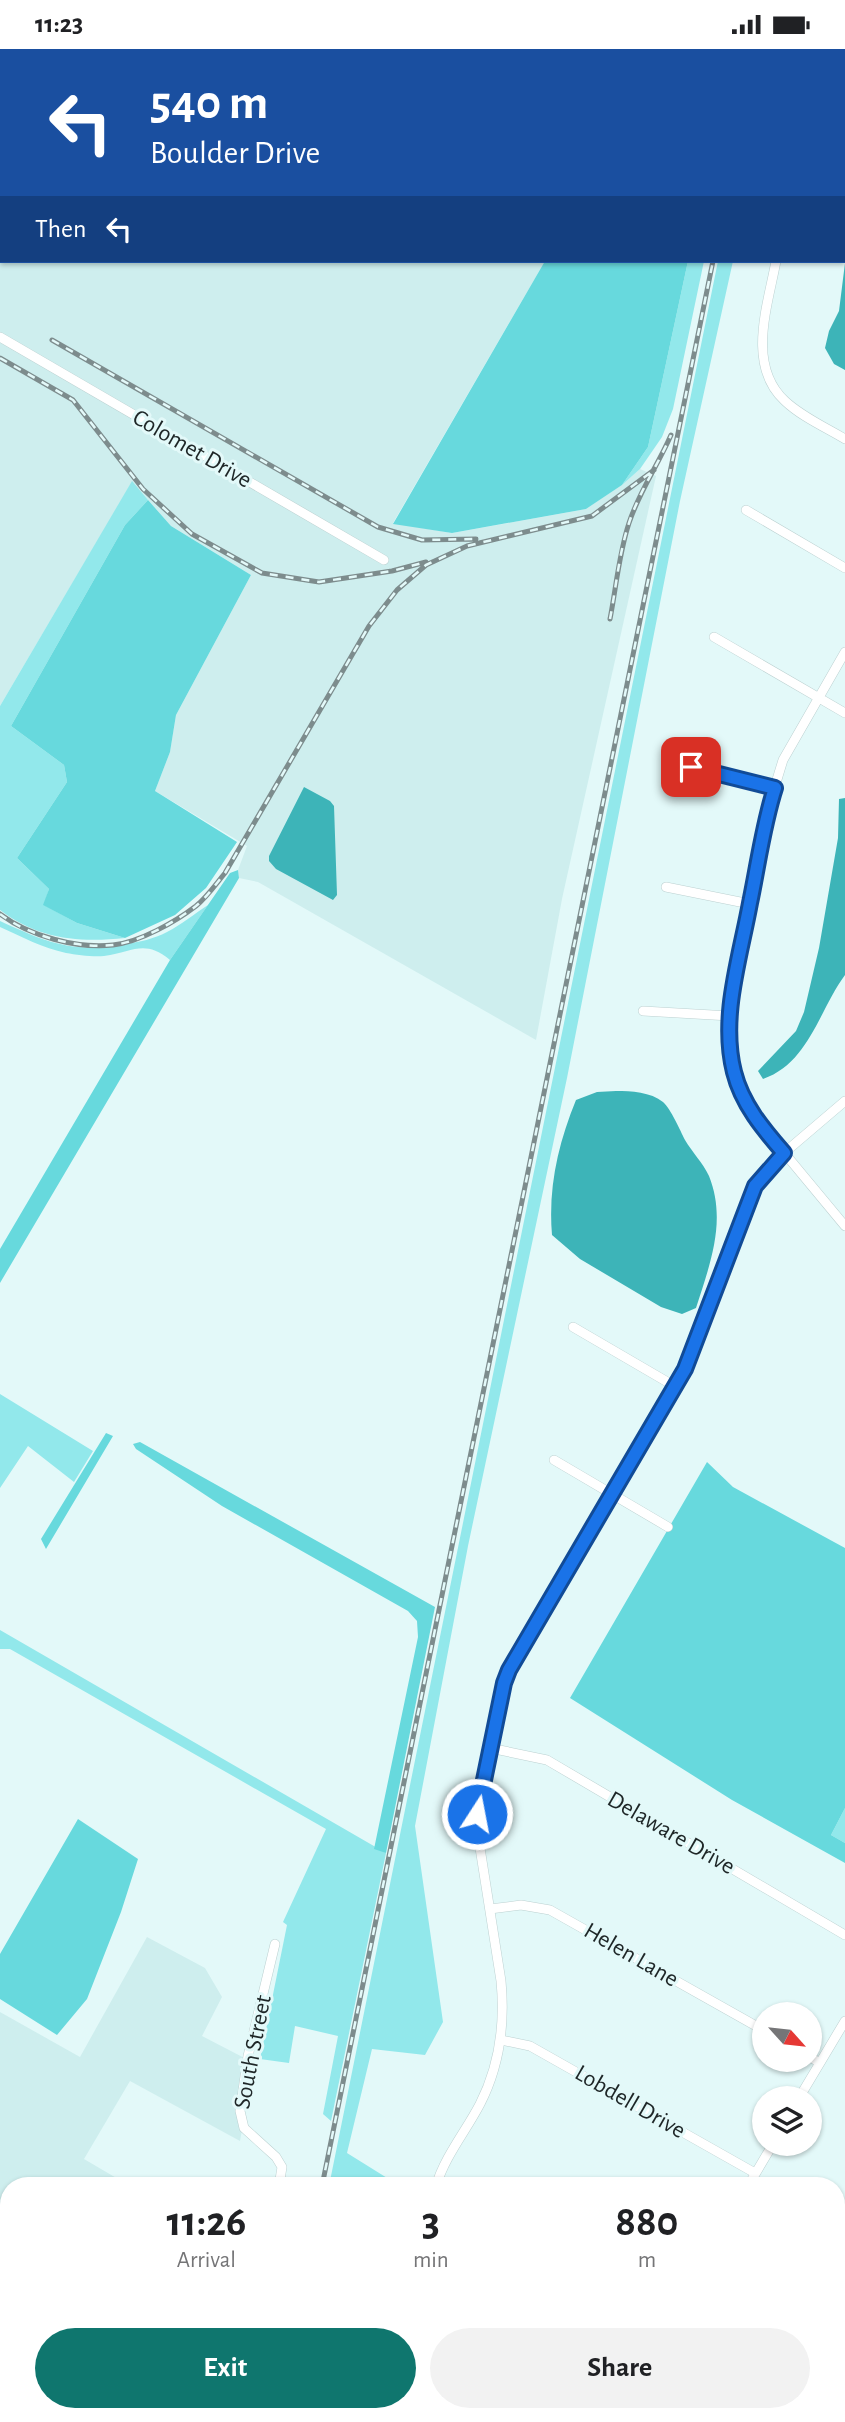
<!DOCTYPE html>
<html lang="en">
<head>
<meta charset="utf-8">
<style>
  body { margin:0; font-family:"Alegreya Sans",sans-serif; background:#f2f2f2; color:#202124; height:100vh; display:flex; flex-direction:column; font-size:26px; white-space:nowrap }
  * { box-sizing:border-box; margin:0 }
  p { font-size:23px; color:#757577 }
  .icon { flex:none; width:38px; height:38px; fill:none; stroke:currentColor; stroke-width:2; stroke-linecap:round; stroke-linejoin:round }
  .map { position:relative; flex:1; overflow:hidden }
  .sheet { position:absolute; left:0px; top:2128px; width:845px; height:245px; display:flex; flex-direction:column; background:#fff; border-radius:28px 28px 0 0; box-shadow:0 2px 5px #0004 }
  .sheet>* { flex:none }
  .banner { position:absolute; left:0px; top:0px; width:845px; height:214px; box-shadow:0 2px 5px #0004; background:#1a4fa0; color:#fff; overflow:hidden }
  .needle { width:46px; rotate:117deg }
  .fabs { position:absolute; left:752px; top:1953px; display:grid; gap:14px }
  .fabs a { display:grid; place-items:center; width:70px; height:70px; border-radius:50%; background:#fff; box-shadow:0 2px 5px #0004; font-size:35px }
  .pin { position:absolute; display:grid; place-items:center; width:60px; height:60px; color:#fff; margin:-30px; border-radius:14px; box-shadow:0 4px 10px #0006 }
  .me { position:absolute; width:77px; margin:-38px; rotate:11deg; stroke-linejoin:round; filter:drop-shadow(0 0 5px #0008) }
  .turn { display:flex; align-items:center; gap:24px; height:147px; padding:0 35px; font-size:32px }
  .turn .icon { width:91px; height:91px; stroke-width:2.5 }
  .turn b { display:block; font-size:49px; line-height:60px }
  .then { display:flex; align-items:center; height:66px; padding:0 35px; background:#0003; gap:14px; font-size:26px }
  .eta { display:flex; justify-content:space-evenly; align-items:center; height:119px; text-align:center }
  .eta b { font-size:42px; font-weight:600; line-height:49px }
  .button { display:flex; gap:14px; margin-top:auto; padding:14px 35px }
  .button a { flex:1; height:80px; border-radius:42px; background:#0f766e; color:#fff; font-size:28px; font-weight:600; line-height:80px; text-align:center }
  .button a+a { background:#f2f2f2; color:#202124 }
  .status { display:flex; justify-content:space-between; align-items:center; height:49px; padding:0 35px; background:#fff; direction:ltr }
  .status svg { height:19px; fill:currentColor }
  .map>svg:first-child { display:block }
  .built { fill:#ceeeee }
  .green { fill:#92e8eb }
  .forest { fill:#67d9dd }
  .water { fill:#3db4b8 }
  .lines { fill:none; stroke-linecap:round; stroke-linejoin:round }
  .street-casing { stroke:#bcd1d1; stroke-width:10 }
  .street { stroke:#fff; stroke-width:9 }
  .rail-casing { stroke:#7d8c8d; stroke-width:5 }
  .rail { stroke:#e3f9f9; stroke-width:2.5; stroke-dasharray:8; stroke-linecap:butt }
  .route-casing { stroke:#114b97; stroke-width:18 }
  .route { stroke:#1a73e8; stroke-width:12 }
  .labels { text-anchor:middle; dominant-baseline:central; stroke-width:6; stroke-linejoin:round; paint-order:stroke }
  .street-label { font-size:24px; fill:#1e2627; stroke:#e3f9f9 }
</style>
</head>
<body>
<div class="status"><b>11:23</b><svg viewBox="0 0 49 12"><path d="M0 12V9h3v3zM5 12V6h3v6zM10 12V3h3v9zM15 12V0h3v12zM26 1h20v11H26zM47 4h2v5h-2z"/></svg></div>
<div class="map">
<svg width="845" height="2373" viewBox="0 0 845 2373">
  <rect width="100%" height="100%" fill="#e3f9f9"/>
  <!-- built -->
  <path class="built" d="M0,0H668L2,2V212H545L393,474L452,484L542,468L586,460L622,436L640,420L656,427L562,850L536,991L258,833L239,829L238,821L247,797L155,742L170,703L176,666L251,526L171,477L132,433L0,657Z
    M147,1888L205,1919L222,1948L202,1987L254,2014L240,2092L130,2032L84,2110L130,2137H9V2364H267L266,2373H0V1963L80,2008Z"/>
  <!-- green -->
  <path class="green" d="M688,212H704L673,360L662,388L640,420L622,436L648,398Z
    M718,212H733L680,452L567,1029L468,1497L415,1777L443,1973L425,2006L372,2000L347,2104L400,2137H329Z
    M132,432L148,451L125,476L11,677L64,716L67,733L17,809L49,840L44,856L77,874L125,889C79,894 38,890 0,861V657Z
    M208,856L170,911C144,890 134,903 104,907C93,908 77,906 66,904C43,899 22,888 0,878V872C46,893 73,905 125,895C139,893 154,890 167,883C181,876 194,865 208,856Z
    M0,1345L93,1402L74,1433L28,1397L0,1439Z
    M0,1581L386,1804L331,2072L323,2065L338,1987L295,1977L289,2014L260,2010L287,1876L283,1873L326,1780L10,1600H0Z
    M845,1759V1794L831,1786Z
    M282,2364H386L384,2373H303L291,2366L289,2373H280Z
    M401,2364H488L483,2373H399Z"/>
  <!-- forest -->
  <path class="forest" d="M545,212H688L648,398L622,436L586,460L452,484L393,475Z
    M148,451L171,477L251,526L176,666L170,703L155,742L237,793L206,839L175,866L125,889L77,874L43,856L49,840L17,809L67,733L64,716L11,677L125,476Z
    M238,821L239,829L0,1234V1200L170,911L230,824Z
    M106,1384L113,1387L46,1500L41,1490Z
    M140,1393L435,1558L386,1804L374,1800L418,1588L417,1572L408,1562L222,1457L136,1400L133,1395Z
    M707,1413L733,1438L845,1499V1759L831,1786L845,1794V1814L732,1751L570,1649Z
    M78,1770L138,1810L121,1863L87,1950L57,1986L0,1950V1905Z"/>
  <!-- water -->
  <path class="water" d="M845,214V321L834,315L825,299L829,282L839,262Z
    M304,738L330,752L334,757L337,846L333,851L276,820L269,812V807Z
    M845,749V926C819,961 809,1014 763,1030L758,1022L796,982L804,963L819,899L838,789L839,750Z
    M616,1042C631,1042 651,1043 663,1053C671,1060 680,1081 685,1091C692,1103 703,1114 709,1127C727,1172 710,1215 696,1259L682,1265L661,1258L580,1210L552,1186C548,1139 558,1095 576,1051L597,1043Z"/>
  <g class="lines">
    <defs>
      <path id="street" d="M844,42L845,41
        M776,212C768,256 746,316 785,352C802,368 825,378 845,390
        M0,288L384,511
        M746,461L845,519
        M714,588L845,664
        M845,603L783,711L771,750L733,940L728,979L734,1023L752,1065L845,1177
        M691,718L775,739
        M666,838L750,855
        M643,962L730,967
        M573,1278L676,1338
        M554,1411L668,1478
        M490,1699L547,1711L845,1886
        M490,1860L521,1856L550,1861L765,1982
        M275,1895L248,2007L240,2062L244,2079L276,2108L282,2118L279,2137
        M501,1991L530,1997L755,2124
        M810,2008L820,2014
        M799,2049L845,1972
        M436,2137C445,2107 466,2082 480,2055C500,2016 505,1974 501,1932L477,1780V1765L504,1634L509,1621L685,1320L755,1137L784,1104L845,1052
        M748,2137L773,2095
        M836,2314L845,2313
        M163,2364L182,2373
        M604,2364L611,2373
        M137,2373L142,2364
        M390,2373L392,2364"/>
    </defs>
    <!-- street casing -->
    <use href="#street" class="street-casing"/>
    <!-- street -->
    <use href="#street" class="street"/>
    <defs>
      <path id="rail" d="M756,2V0
        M52,291L378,478L422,491L476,490
        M0,309L73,351L143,440L192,485L262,524L319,533L392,522L426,513
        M610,570C616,539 619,504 629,474C639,443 658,416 671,386
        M0,865C29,887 77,900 113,896C140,893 175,873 196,857C207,848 216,835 225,824L369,577L397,541L426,516L467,497L592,467L654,421
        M322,2137L713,212
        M274,2373L276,2364"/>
    </defs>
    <!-- rail casing -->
    <use href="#rail" class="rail-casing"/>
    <!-- rail -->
    <use href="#rail" class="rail"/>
  </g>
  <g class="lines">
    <defs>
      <path id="route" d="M477,1765L504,1634L509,1621L685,1320L755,1137L784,1104C763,1080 742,1055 734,1023C720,968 740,909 750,854C758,816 763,776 775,739L691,718"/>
    </defs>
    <!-- route casing -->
    <use href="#route" class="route-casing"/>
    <!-- route -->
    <use href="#route" class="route"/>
  </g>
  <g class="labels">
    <!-- street labels -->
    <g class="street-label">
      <text transform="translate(192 400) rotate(30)">Colomet Drive</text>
      <text transform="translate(671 1784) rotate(30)">Delaware Drive</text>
      <text transform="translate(631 1906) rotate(30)">Helen Lane</text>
      <text transform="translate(253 2003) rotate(-79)">South Street</text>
      <text transform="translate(630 2053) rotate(30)">Lobdell Drive</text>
    </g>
  </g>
</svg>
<div class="fabs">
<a><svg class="needle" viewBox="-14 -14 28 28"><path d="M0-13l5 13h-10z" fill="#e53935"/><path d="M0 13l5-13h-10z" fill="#757577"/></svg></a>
<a><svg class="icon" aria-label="layers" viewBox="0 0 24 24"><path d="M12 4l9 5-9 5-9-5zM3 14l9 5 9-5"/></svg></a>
</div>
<div class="pin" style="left:691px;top:718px;background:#d93025"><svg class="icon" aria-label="arrive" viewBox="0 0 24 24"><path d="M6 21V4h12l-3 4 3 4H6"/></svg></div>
<svg class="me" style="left:477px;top:1765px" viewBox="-20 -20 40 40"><circle r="17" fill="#1a73e8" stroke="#fff" stroke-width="3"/><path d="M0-11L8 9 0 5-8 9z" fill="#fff"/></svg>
<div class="banner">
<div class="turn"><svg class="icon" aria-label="left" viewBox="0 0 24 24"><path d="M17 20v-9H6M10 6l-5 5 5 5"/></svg><div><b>540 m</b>Boulder Drive</div></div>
<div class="then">Then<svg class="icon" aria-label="left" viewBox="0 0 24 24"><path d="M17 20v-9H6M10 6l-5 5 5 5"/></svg></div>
</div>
<section class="sheet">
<div class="eta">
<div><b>11:26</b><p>Arrival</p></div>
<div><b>3</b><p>min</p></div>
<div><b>880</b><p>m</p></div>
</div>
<div class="button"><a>Exit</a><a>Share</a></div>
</section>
</div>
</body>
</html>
